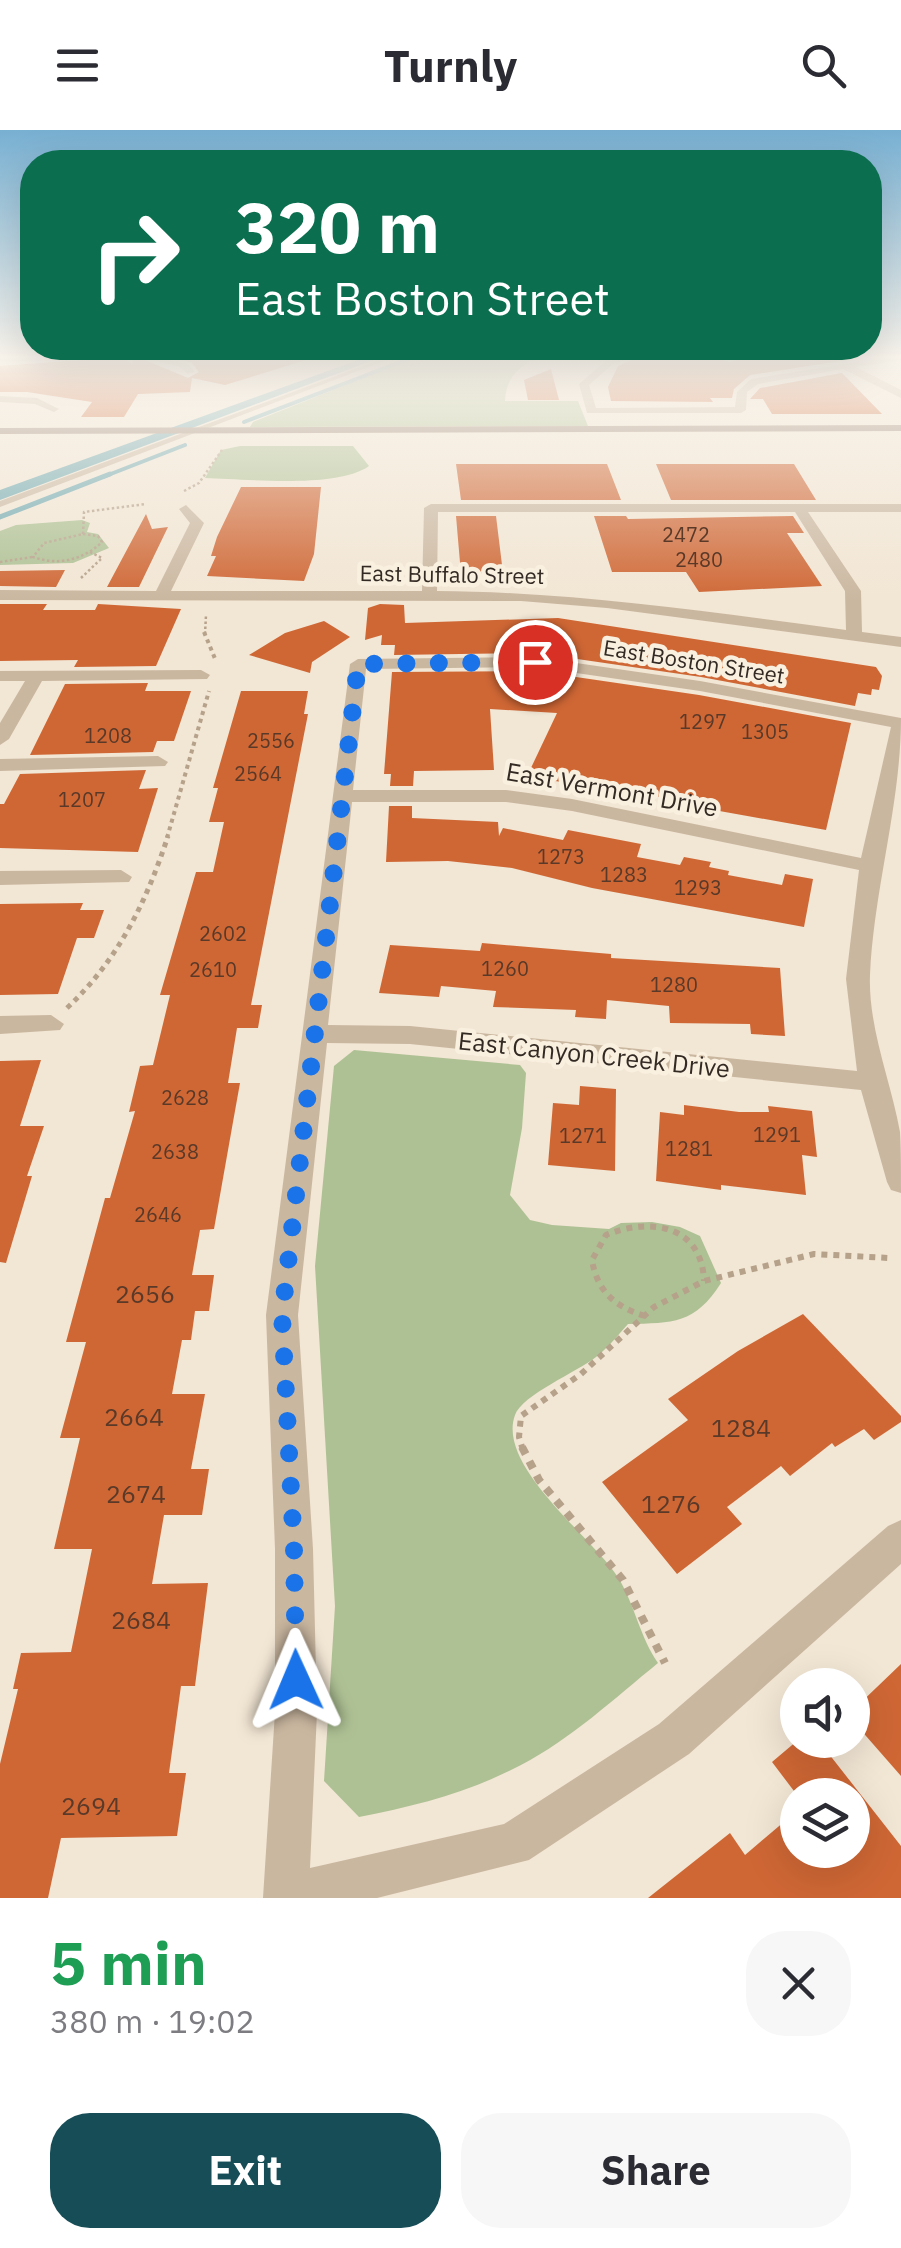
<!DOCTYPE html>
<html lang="en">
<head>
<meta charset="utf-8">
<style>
  body { margin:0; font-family:"IBM Plex Sans",sans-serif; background:#f7f7f7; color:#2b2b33; height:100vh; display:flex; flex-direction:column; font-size:38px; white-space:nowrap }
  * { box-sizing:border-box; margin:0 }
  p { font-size:32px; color:#7c7c81 }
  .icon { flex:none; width:55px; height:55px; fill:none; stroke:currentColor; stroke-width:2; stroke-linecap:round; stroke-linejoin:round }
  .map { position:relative; height:1768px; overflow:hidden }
  .side { display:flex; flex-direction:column; background:#fff; flex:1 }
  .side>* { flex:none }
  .hud { position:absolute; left:20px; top:20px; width:862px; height:210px; border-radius:40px; box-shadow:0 10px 40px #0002; background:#0b6e4f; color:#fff; overflow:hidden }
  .controls { position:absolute; left:780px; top:1538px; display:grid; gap:20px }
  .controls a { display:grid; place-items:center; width:90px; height:90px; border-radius:50%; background:#fff; box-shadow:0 10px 40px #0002; font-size:50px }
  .pin { position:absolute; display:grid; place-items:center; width:85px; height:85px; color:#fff; margin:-42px; border:5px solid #fff; border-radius:50%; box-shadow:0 2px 10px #0007 }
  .me { position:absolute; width:110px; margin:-55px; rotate:359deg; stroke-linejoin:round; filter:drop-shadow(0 0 8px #0008) }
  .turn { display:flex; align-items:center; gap:35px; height:210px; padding:0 50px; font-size:45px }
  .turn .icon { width:130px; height:130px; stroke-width:2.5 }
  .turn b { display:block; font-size:70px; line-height:85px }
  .round { display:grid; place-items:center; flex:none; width:105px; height:105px; border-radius:40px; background:#f7f7f7 }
  .summary { display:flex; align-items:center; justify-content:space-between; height:170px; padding:0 50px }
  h1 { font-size:60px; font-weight:700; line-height:75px; color:#1e9e55 }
  .cta { display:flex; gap:20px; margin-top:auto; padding:20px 50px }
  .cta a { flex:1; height:115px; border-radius:40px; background:#174d57; color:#fff; font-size:40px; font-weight:700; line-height:115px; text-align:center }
  .cta a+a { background:#f7f7f7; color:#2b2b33 }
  header { display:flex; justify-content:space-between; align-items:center; height:130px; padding:0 50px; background:#fff; font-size:45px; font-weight:700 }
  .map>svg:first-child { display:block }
  .green { fill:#aec194 }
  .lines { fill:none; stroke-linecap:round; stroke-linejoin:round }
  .stream-far1 { stroke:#71a9b1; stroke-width:4 }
  .stream { stroke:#71a9b1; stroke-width:5 }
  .canal { fill:#71a9b1; fill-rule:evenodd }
  .building { fill:#cf6735 }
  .path-far4 { stroke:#b6a18a; stroke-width:2.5; stroke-dasharray:2.5 2.5; stroke-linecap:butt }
  .path-far3 { stroke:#b6a18a; stroke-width:4; stroke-dasharray:4 4; stroke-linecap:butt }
  .path-far2 { stroke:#b6a18a; stroke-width:5; stroke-dasharray:5 5; stroke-linecap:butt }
  .path-far1 { stroke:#b6a18a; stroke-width:6; stroke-dasharray:6 6; stroke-linecap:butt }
  .path { stroke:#b6a18a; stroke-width:8; stroke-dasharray:8 8; stroke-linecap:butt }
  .lane { fill:#cab7a0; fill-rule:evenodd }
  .street { fill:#cab7a0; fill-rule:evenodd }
  .secondary { fill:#9e8571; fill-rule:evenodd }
  .route { stroke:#1a73e8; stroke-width:18; stroke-dasharray:0 32.4 }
  .labels { text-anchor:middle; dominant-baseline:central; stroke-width:9; stroke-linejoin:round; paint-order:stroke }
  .number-label { font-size:20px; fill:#5a3928 }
  .far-street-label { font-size:22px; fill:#332a24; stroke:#faf0e0 }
  .street-label { font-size:25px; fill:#332a24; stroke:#faf0e0 }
  .near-number-label { font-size:25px; fill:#5a3928 }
</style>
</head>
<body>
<header><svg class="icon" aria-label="menu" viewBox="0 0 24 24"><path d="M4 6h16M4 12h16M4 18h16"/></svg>Turnly<svg class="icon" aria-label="search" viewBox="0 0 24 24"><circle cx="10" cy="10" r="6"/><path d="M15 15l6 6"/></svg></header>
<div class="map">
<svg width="901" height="1768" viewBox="0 0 901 1768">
  <rect width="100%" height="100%" fill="#f2e6d4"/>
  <!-- green -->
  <path class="green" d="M421,225H543C521,235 506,245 505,271H578L588,296L250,297L253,292Z
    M240,316H353L369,336C337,359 246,349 205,348L221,320Z
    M82,390L90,393L87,402L98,404L109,418L73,433L0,435V401L16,395Z
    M354,920L520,935L526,943L522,998L510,1065L530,1090L552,1095L609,1099L621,1093L652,1092L680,1097L700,1106L721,1153C695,1194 673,1193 628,1194C618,1205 608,1218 596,1227C577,1242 522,1265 515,1285C496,1337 595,1409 619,1449C635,1476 640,1507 658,1533C615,1568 571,1609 521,1635C470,1662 416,1676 359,1687L324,1651L335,1476L315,1136L334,936Z"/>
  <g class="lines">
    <!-- stream-far1 -->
    <path class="stream-far1" d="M244,292L419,225
      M103,347L185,315"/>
    <!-- stream -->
    <path class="stream" d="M0,387L110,344"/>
    <!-- canal -->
    <path class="canal" d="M372,225H387L0,370V360Z"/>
  </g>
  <!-- building -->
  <path class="building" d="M133,225L188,248L199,242L191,232L156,225H305L306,230L225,255L192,248L190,262L138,264L124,287H81L92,272L27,262H0V236L110,228H124L132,234Z
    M642,225H704L730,232L762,225H878L750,245L734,259L732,268H710L713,272L611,271L608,257L618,236Z
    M551,239L559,270H528L524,250Z
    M842,243L882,284H772L763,269H750L760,258Z
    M456,334H607L621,370H461Z
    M656,334H794L816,370H671Z
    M241,357H321L314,424L304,451L207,446L216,426H211L217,407Z
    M146,384L152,399L168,397L139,457H107Z
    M456,386H496L503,443L461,444Z
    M594,386H626L628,389L793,386L804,403H787L822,456L699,462L686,442H612Z
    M65,440L56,457L0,456V441Z
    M0,474H47L43,480H95L98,474L181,479L156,536L74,537L78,530L0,531Z
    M380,474L404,475L405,493L558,488L876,537L882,546L879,560L872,559L871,565L858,563L855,576L701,547L536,523L394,525L395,515H381L382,505L365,510L368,478Z
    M324,491L350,507L312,532L310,543L249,525L285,503Z
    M535,541L699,565L851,593L826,700L686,675V671L542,649L546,640H530L557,583L490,579L494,640L414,641L413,656H390L391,644H384L392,542Z
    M148,553L145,561H191L174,611H157L153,622L30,625L65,554Z
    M241,561H308L304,584H308L251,875H262L258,898H237L228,953H240L233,992L214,1099L200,1100L192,1145H214L209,1181H195L191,1210H182L172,1264H205L191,1339H209L202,1385H164L152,1454L208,1453L195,1556H181L169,1643H186L177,1706L61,1708L48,1768H0V1634L18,1559H13L21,1523L71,1522L92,1419H54L80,1308H60L86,1212H66L105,1068H110L135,981L129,982L140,936L153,935L170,865H160L196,742H213L224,692H209L218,658H213Z
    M146,640L139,659L158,658L138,722L0,718V674H4L20,644Z
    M389,676H412V688L498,692L499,706L503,698L563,710L568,700L641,714L637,727L680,735L684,727L711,732L709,737L729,741L728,745L782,755L785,744L813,749L804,797L592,758L512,738L448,731L386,732Z
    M83,773L80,780H104L94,808H77L58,864L0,865V774Z
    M482,813L611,824V828L780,838L785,906L751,904L750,894L670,893L669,876L607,870L606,889L575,887L576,880L493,877L496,861L441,856L439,867L379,863L390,815L480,821Z
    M41,930L20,996H44L27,1046H32L6,1133L0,1132V931Z
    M580,956L616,959L615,1041L548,1035L553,973L579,975Z
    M684,975L739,982H769L768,976L812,981L817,1027L802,1025L806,1065L721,1055V1060L656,1051L660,982L684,985Z
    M803,1184L901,1286V1292L874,1310L864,1299L835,1317L832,1313L790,1346L781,1336L727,1377L742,1394L677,1444L602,1352L688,1290L668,1269L738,1221Z
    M901,1534V1646L852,1590V1581Z
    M798,1610H818L901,1716V1768H648L730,1703L745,1725L798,1680V1720H852V1665H797L772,1632Z"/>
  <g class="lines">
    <!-- path-far4 -->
    <path class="path-far4" d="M411,235L436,225
      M184,361L199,353L222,320
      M83,404L98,406L102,412C83,430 58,436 33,427L44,413Z
      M83,404L84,382L146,374
      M0,432L32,427
      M81,448L102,428L90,422
      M205,504L206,485"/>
    <!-- path-far3 -->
    <path class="path-far3" d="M204,502L216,531
      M167,708L209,561"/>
    <!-- path-far2 -->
    <path class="path-far2" d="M67,878C118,830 146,773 168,706"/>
    <!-- path-far1 -->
    <path class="path-far1" d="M645,1186C615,1177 597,1161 592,1130L606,1105C650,1087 702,1095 704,1151
      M523,1320L519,1307L521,1286L581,1244L654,1177L704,1151L814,1124L889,1128"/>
    <!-- path -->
    <path class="path" d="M522,1317L539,1350L623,1450L665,1533"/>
    <!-- lane -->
    <path class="lane" d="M392,225H400L0,377V371Z"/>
    <!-- street -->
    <path class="street" d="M98,225L93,228L0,232V226Z
      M137,225L188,234L195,242L187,244L182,238Z
      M625,225H638L613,234L589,255L596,278L735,277L737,262L751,249L899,225L901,230L856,237L901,260V268L843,239L758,254L747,262L746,280L741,283H587L579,254L607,230Z
      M0,266L37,268L59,279L54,282L35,274L0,272Z
      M431,374H901V382H808L861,461L862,502L901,507V517L607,478L521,471L0,470V460L156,461L190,393L179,379L186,375L204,393L171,461H422L424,378ZM438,382H795L845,461L846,500C709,482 575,462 437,461Z
      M535,527L700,551L901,588C901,674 874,758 870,845C868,898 891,951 900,1002C901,1021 901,1044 901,1063L891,1060L887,1052L861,960L410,914L327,913L298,1185L313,1419L317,1582L310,1738L504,1694L659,1594L888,1396L901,1390V1434L689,1624L529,1730L377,1768H263L275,1582V1419L266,1185L350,534L358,529ZM535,537L700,561L891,597L861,728L572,669L506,660H353L366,539ZM352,672H506L572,681L859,740L846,849L857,941L410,896L328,895Z
      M201,540L210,545L207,549L42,551L9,609L0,615V593L25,551H0V541Z
      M158,626L168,632L165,636L0,641V629Z
      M121,740L132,747L129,752L0,755V741Z
      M51,885L64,894L60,900L0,904V886Z"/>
    <!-- secondary -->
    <path class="secondary" d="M901,295V301L0,304V298Z"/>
  </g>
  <!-- sky -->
  <linearGradient id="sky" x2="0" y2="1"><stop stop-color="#78b0d2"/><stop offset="0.48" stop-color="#f9f4ec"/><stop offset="1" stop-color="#f9f4ec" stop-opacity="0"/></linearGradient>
  <rect width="901" height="472" fill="url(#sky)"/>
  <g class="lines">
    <!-- route -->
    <path class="route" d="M296,1550L294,1419L282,1185L358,534L535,532"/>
  </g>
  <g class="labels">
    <!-- number labels -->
    <g class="number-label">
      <text x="686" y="404">2472</text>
      <text x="699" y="429">2480</text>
      <text x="703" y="591">1297</text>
      <text x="765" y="601">1305</text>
      <text x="108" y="605">1208</text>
      <text x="271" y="610">2556</text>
      <text x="258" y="643">2564</text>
      <text x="82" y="669">1207</text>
      <text x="561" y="726">1273</text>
      <text x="624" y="744">1283</text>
      <text x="698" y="757">1293</text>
      <text x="223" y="803">2602</text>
      <text x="505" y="838">1260</text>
      <text x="213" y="839">2610</text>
      <text x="674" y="854">1280</text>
      <text x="185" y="967">2628</text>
      <text x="777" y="1004">1291</text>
      <text x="583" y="1005">1271</text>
      <text x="689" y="1018">1281</text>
      <text x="175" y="1021">2638</text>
      <text x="158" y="1084">2646</text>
    </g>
    <!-- far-street labels -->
    <g class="far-street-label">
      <text transform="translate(452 444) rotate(1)">East Buffalo Street</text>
      <text transform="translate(694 531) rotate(9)">East Boston Street</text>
    </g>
    <!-- street labels -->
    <g class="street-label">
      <text transform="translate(612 659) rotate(10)">East Vermont Drive</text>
      <text transform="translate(594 924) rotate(6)">East Canyon Creek Drive</text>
    </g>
    <!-- near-number labels -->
    <g class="near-number-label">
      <text x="145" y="1163">2656</text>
      <text x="134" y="1286">2664</text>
      <text x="741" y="1297">1284</text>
      <text x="136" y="1363">2674</text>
      <text x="671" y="1373">1276</text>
      <text x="141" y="1489">2684</text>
      <text x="91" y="1675">2694</text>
    </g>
  </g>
</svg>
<div class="controls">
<a><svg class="icon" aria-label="sound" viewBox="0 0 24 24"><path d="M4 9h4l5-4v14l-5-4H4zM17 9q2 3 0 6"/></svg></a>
<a><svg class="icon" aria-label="layers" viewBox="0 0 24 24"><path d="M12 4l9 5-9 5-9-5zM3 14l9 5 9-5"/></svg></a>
</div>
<div class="pin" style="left:535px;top:532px;background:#d93025"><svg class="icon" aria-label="arrive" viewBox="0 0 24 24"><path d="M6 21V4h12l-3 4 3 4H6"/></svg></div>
<svg class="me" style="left:296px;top:1550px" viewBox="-20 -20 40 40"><path d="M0-17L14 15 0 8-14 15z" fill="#1a73e8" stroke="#fff" stroke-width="4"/></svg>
<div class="hud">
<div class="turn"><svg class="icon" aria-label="right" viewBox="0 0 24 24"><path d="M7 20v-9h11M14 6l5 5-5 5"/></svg><div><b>320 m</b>East Boston Street</div></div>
</div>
</div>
<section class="side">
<div class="summary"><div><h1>5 min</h1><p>380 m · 19:02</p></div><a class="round"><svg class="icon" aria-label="close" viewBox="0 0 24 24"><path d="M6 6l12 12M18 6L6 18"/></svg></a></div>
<div class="cta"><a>Exit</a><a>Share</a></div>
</section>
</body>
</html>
